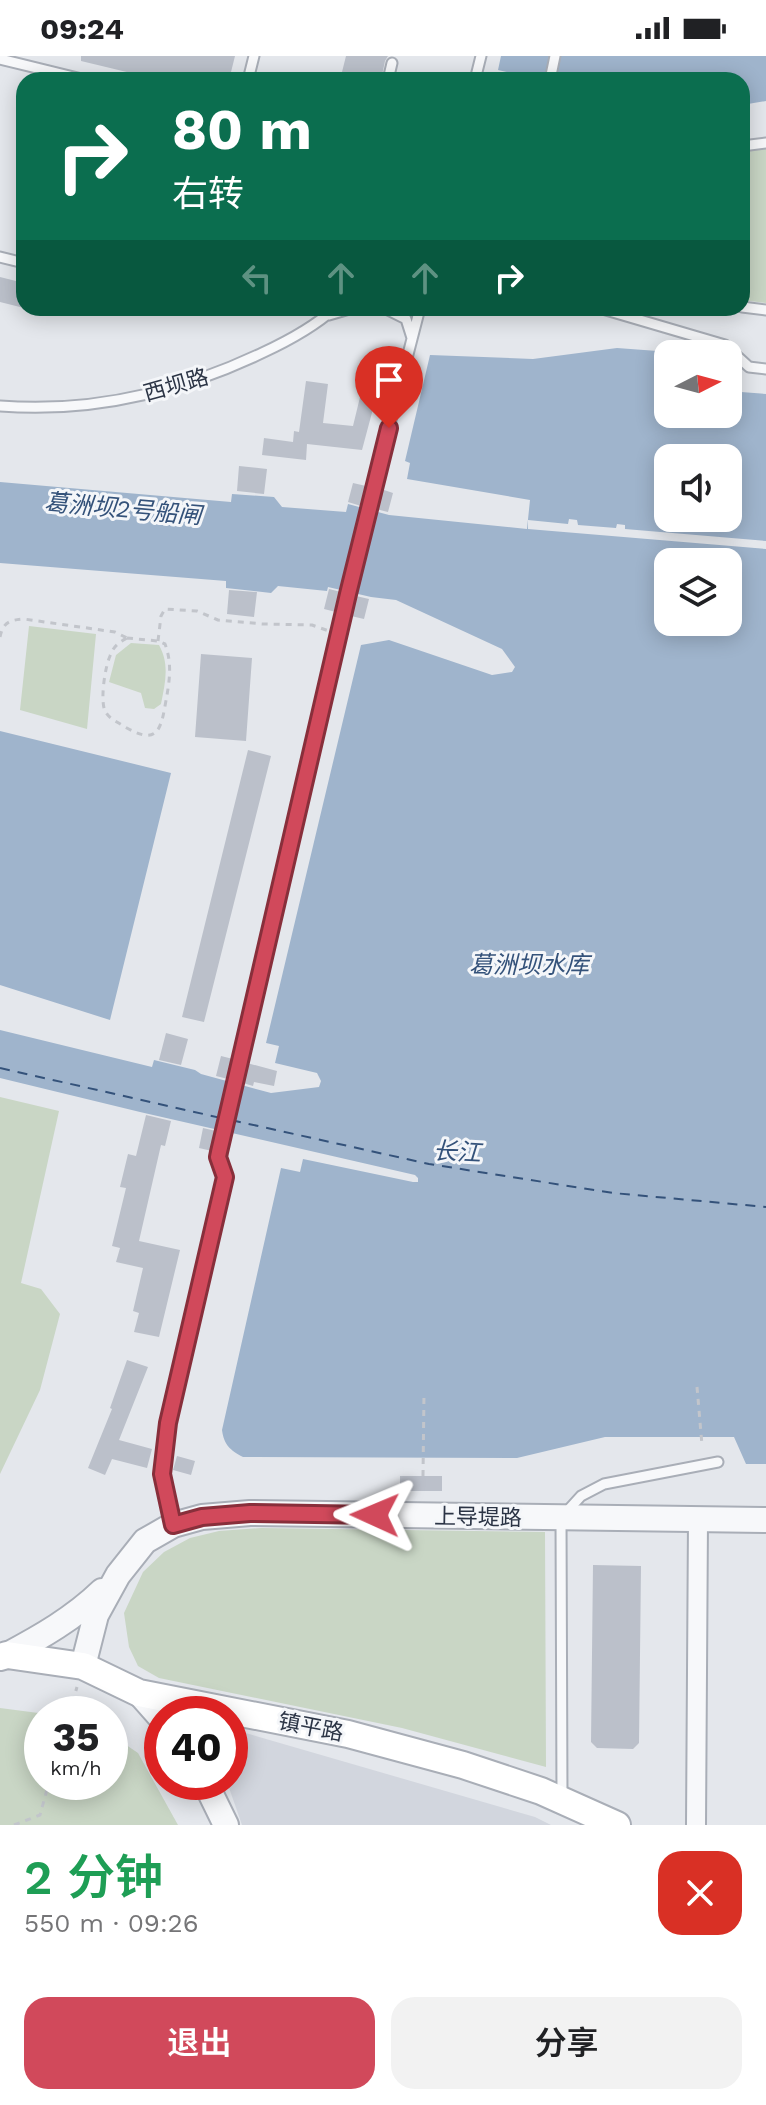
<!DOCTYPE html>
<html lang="zh">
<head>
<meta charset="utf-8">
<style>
  body { margin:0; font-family:"Work Sans","Noto Sans SC",sans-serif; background:#f2f2f2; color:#202124; height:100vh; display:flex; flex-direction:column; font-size:30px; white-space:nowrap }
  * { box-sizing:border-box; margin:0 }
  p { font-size:26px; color:#757577 }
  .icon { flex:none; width:44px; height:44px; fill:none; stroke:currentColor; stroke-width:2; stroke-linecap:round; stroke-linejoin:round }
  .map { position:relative; height:1769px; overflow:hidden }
  .drawer { display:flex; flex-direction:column; background:#fff; flex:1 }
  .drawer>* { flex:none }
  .banner { position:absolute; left:16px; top:16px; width:734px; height:244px; border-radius:24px; box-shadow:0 4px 20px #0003; background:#0b6e4f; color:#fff; overflow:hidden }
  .needle { width:52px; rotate:84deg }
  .tools { position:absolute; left:654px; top:284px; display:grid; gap:16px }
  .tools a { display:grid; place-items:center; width:88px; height:88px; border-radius:16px; background:#fff; box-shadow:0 4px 20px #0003; font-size:40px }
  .speed { position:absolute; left:24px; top:1640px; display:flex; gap:16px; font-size:40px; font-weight:700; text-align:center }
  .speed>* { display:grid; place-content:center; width:104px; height:104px; border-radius:50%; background:#fff; box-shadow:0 4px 20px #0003; line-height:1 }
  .speed small { font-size:20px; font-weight:400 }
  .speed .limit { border:12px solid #d22; background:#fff; color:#111 }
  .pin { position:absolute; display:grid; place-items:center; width:68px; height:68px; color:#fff; margin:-82px -34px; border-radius:50% 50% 50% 0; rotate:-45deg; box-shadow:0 0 8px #0007 }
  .pin .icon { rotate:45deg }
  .me { position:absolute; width:88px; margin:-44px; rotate:271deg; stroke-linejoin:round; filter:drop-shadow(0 0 6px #0008) }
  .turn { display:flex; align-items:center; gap:28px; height:168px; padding:0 24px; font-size:36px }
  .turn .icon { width:104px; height:104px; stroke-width:2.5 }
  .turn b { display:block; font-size:56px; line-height:68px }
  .lanes { display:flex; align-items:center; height:76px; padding:0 24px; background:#0003; justify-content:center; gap:40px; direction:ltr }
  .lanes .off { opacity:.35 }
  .round { display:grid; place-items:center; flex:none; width:84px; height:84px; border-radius:24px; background:#f2f2f2 }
  .headline { display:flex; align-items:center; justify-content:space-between; height:136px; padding:0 24px }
  h1 { font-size:48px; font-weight:600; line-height:60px; color:#1e9e55 }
  .button { display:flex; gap:16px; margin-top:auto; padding:16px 24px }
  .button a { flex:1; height:92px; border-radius:24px; background:#d1495b; color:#fff; font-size:32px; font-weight:600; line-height:92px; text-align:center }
  .button a+a { background:#f2f2f2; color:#202124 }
  .status { display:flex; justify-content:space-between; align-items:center; height:56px; padding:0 40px; background:#fff; direction:ltr }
  .status svg { height:22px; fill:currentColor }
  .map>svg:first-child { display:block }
  .built { fill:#d2d6de }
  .green { fill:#c9d6c5 }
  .water { fill:#9fb4cc; fill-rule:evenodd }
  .pier { fill:#e4e7ec }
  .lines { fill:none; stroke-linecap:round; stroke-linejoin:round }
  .ferry { stroke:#34527a; stroke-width:2; stroke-dasharray:10 8; stroke-linecap:butt }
  .building { fill:#bbc0ca }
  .service-casing { stroke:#a9aeb7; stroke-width:13 }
  .minor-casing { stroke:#a9aeb7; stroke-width:22 }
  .tertiary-casing { stroke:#a9aeb7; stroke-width:28 }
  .secondary-casing { stroke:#a9aeb7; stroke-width:30 }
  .path { stroke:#c2c5cb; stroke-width:3; stroke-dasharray:6 6; stroke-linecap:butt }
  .service { stroke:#f7f8fa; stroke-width:9 }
  .minor { stroke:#f7f8fa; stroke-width:18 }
  .tertiary { stroke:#f7f8fa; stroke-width:24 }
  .secondary { stroke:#fff; stroke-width:26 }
  .route-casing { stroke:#882f3b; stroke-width:20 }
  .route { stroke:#d1495b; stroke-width:14 }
  .labels { text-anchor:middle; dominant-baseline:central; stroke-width:6; stroke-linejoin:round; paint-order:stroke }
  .street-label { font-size:22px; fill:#2b3445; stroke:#f4f6f9 }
  .water-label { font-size:24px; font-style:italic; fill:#34527a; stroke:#f4f6f9 }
</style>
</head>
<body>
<div class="status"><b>09:24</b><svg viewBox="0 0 49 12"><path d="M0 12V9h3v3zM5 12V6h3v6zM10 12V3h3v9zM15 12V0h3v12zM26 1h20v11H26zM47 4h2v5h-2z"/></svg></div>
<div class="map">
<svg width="766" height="1769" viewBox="0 0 766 1769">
  <rect width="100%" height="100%" fill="#e4e7ec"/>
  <!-- built -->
  <path class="built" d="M242,1676L535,1761L551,1769H242L227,1726H230V1694Z"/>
  <!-- green -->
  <path class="green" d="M766,92V247L742,244V95Z
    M29,570L96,578L87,673L20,654Z
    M131,587L159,589C170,609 165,627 161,648L154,653L145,652L141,637L109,626L116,599Z
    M0,1041L59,1055L21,1227L41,1233L60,1258L40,1334L0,1418Z
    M261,1472L545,1476L546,1711L402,1672L159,1622L138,1610L129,1591L124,1557L143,1516L164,1496L190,1482L219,1475Z
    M0,1652L46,1658H42V1726H110V1678L138,1697L178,1769H0Z"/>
  <!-- water -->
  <path class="water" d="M501,0H766V45L742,49V24H542L498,14Z
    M617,292L698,298H668V358H728V335L766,338V1408H746L734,1381H605L517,1402L243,1401C230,1394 224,1389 222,1374L281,1112L300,1116L303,1103L413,1126H418V1122L415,1119L140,1056L0,1022V974L152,1011L154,1004L195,1014L201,1018L271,1037L319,1031L321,1025L317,1017L275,1007L279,990L266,987L361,589L389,584L492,619L512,616L515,611L502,593L396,544L371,541L328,531L327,535L278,530L271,537L226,532V525L0,507V426L231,446L232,438L274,441L282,451L346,456L348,448L389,459L527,473L530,444L407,423L410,407L405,405L430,299L533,303ZM668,402H728V462H668ZM668,506H728V566H668Z
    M0,675L171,717L110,964L0,929Z"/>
  <!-- pier -->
  <path class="pier" d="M569,463L577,464L578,469L616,472L617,468L625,469V473L766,485V493L528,473V464L568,468Z"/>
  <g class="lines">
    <!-- ferry -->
    <path class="ferry" d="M0,1012L221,1062
      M231,1064L429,1108L613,1137L766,1151"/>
  </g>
  <!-- building -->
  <path class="building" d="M81,0H235L229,24H160L81,5Z
    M346,0H388L385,5L381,24H340Z
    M0,221L24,227V252L0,246Z
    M369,304L385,308L362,394L307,388L306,404L262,399L264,382L293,386L294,375L299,376L306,325L328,328L323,367L353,370Z
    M239,410L267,413L264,438L237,435Z
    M353,427L366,430L361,450L348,446Z
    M381,433L393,437L388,456L376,453Z
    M329,533L341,536L336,556L324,553Z
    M229,534L257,536L254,561L227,558Z
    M356,540L369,543L364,563L351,560Z
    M201,598L252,602L246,685L195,681Z
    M248,694L271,700L204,966L182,961Z
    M166,977L188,983L181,1009L159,1004Z
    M221,1000L233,1003L228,1023L216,1020Z
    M247,1007L277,1015L274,1030L254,1026L253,1030L243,1027Z
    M146,1059L171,1065L165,1090L161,1089L139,1185L180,1194L159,1281L134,1276L139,1257L133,1255L143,1212L116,1206L120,1192L112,1190L126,1132L120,1131L128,1098L136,1100Z
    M203,1072L216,1075L212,1095L199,1092Z
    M127,1304L148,1311L119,1384L152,1393L147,1412L112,1403L105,1419L88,1412L112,1353L110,1352Z
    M177,1400L195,1405L191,1419L173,1414Z
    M400,1420H442V1435H400Z
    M593,1509L641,1510L639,1687L633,1693L597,1692L591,1686Z"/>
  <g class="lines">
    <defs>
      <path id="service" d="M0,3L86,24
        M248,24L254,0
        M388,24L392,7
        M475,24L481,0
        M550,24L555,0
        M742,90L766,87
        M0,201L24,207
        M742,251L766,254
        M384,252L406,263L412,282
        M599,252L725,289L749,311L766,313
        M329,259L353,252
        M0,350C91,357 180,336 262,297C288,285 314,271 335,252
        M173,1468L162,1418L168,1367L225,1121L218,1101L219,1096L368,453L420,252
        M562,1741L561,1462L581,1440L604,1428L718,1406"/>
      <path id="minor" d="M696,1769L698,1464"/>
      <path id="tertiary" d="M7,1599C41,1581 74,1562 102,1535
        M83,1610L96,1559L118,1519L145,1485L173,1469L202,1461L250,1457L766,1464
        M139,1637L162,1663
        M205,1726L226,1769"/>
      <path id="secondary" d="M0,1601L7,1599L83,1610L139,1637L348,1678L463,1709L541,1735L617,1769"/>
    </defs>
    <!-- service casing -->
    <use href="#service" class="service-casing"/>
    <!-- minor casing -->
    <use href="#minor" class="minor-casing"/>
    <!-- tertiary casing -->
    <use href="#tertiary" class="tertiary-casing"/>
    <!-- secondary casing -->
    <use href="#secondary" class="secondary-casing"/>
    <!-- path -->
    <path class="path" d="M0,581C3,566 10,564 24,563L115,576L127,582
      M127,582L158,585L165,588C173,609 169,628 165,650C160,680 153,687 125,671C118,666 109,663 105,655C100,644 105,611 110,600C113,591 119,586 127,582Z
      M158,585L161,560L165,553L197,555L218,564L263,568L312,569L329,575
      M697,1331L702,1389
      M423,1420L424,1337
      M69,1658L77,1631
      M14,1769L40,1759L49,1726"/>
    <!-- service -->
    <use href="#service" class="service"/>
    <!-- minor -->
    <use href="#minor" class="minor"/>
    <!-- tertiary -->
    <use href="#tertiary" class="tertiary"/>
    <!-- secondary -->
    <use href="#secondary" class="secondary"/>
  </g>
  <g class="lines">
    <defs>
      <path id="route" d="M375,1459L250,1457L202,1461L173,1469L162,1418L168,1367L225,1121L218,1101L219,1096L348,538L389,372"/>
    </defs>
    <!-- route casing -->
    <use href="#route" class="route-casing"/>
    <!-- route -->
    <use href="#route" class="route"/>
  </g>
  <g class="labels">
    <!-- street labels -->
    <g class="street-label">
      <text transform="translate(176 329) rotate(-16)">西坝路</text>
      <text transform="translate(478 1461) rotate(1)">上导堤路</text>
      <text transform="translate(311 1671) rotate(11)">镇平路</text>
    </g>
    <!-- water labels -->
    <g class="water-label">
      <text transform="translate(123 453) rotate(5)">葛洲坝2号船闸</text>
      <text x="529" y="909">葛洲坝水库</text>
      <text transform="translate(457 1096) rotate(3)">长江</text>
    </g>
  </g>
</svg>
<div class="tools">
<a><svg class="needle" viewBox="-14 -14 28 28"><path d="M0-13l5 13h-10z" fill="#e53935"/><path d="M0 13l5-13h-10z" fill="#757577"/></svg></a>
<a><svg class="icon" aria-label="sound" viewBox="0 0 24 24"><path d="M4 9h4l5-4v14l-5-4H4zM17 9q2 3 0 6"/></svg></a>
<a><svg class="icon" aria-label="layers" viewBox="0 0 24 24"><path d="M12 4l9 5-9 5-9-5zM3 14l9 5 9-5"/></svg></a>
</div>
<div class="speed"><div>35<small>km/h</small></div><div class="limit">40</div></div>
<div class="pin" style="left:389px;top:372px;background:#d93025"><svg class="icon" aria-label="arrive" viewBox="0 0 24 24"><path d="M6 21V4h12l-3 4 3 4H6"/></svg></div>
<svg class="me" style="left:375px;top:1459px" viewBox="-20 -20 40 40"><path d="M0-17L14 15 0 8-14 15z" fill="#d1495b" stroke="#fff" stroke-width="4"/></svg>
<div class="banner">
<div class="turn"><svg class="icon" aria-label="right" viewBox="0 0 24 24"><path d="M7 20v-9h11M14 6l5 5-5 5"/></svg><div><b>80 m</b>右转</div></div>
<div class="lanes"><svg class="icon off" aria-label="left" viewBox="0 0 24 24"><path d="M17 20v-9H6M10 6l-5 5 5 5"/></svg><svg class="icon off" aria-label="ahead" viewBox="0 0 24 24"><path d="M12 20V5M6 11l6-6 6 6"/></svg><svg class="icon off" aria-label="ahead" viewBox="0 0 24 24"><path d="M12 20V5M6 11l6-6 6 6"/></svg><svg class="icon" aria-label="right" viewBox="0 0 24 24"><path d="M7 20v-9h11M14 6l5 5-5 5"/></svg></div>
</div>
</div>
<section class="drawer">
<div class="headline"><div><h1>2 分钟</h1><p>550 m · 09:26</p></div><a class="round" style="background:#d93025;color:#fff"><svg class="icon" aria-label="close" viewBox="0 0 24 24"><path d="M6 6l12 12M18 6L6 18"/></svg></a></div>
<div class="button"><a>退出</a><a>分享</a></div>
</section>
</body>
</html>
